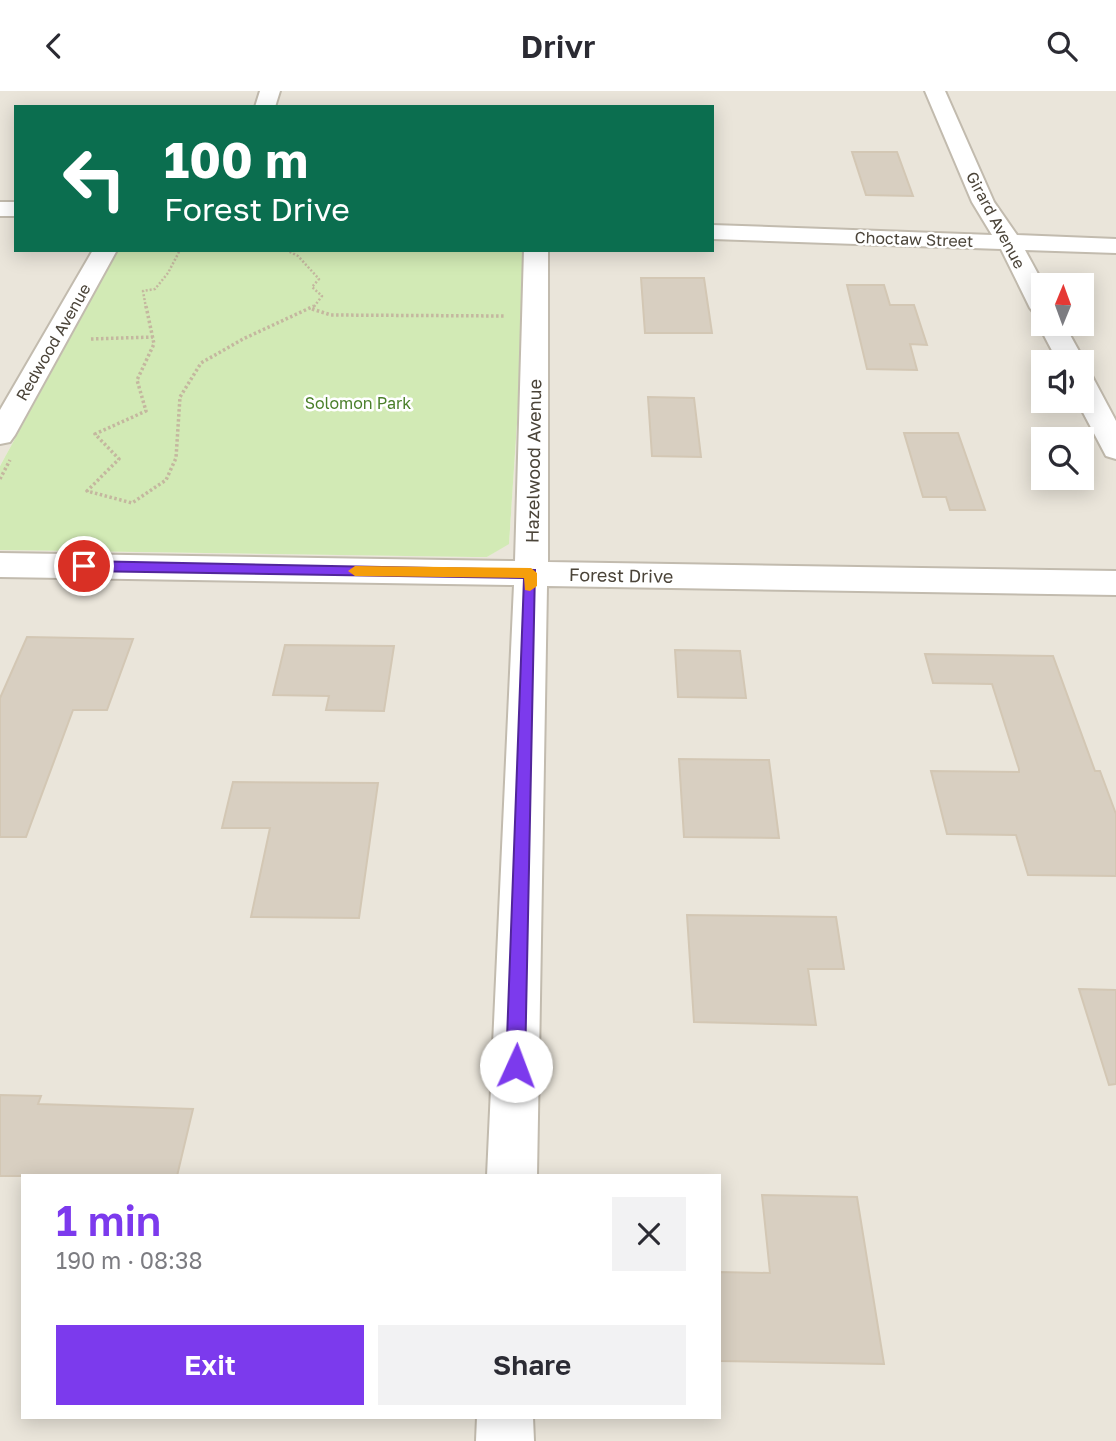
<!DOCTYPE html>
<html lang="en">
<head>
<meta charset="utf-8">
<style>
  body { margin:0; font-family:"Golos Text",sans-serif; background:#f2f2f3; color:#2b2b33; height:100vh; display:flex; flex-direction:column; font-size:26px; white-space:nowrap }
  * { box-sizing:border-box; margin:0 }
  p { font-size:23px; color:#7c7c81 }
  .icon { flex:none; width:38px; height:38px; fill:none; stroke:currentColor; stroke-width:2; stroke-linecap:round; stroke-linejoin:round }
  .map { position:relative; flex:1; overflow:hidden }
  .sheet { position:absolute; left:21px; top:1083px; width:700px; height:245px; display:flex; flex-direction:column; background:#fff; border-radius:0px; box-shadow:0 4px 18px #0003 }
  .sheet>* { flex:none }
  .hud { position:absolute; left:14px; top:14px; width:700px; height:147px; border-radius:0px; box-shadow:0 4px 18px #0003; background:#0b6e4f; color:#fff; overflow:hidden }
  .needle { width:46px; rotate:1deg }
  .fabs { position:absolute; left:1031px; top:182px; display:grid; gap:14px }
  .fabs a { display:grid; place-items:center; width:63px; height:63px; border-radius:0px; background:#fff; box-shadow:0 4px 18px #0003; font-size:35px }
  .pin { position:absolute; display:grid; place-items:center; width:60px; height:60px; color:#fff; margin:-30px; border:4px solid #fff; border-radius:50%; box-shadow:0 2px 7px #0007 }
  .me { position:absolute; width:77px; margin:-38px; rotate:2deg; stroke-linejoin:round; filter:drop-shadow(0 0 5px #0008) }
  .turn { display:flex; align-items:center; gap:24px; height:147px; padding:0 35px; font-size:32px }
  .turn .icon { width:91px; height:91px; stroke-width:2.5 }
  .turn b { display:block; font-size:49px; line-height:60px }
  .round { display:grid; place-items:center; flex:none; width:74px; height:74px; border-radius:0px; background:#f2f2f3 }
  .headline { display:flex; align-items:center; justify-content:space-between; height:119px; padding:0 35px }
  h1 { font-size:42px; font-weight:600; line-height:52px; color:#7c3aed }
  .action { display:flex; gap:14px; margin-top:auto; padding:14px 35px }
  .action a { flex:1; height:80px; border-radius:0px; background:#7c3aed; color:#fff; font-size:28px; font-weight:600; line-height:80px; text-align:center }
  .action a+a { background:#f2f2f3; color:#2b2b33 }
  header { display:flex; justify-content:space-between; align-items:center; height:91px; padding:0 35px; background:#fff; font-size:32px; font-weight:600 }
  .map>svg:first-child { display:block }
  .residential { fill:#eae5da; fill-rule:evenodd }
  .green { fill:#d2eab5 }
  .building { fill:#d8cfc1; stroke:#d3c7b4; stroke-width:2 }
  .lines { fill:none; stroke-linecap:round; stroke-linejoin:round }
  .minor-casing { stroke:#c2bbae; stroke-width:4 }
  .path-far1 { stroke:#c4b79f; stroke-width:2.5; stroke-dasharray:2 2; stroke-linecap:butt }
  .path { stroke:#c4b79f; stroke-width:3.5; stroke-dasharray:2.5 2.5; stroke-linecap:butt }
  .minor { fill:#fff; fill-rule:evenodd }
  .route { fill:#7c3aed; stroke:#51269a; stroke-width:2 }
  .slow { fill:#f59e0b }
  .labels { text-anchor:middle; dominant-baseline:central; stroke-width:5; stroke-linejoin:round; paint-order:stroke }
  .far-street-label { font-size:16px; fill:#4b4439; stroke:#fff }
  .far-park-label { font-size:16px; fill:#4a7f2a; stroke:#fff }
  .street-label { font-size:18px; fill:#4b4439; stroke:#fff }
</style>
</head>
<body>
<header><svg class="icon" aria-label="back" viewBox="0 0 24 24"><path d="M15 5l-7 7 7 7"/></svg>Drivr<svg class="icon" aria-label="search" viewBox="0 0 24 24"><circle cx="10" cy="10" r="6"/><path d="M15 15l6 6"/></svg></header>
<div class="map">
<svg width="1116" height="1350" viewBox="0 0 1116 1350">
  <rect width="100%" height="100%" fill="#f6f3ec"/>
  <!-- residential -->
  <path class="residential" d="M0,0H1116V147L712,134V16H16V111H0Z
    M0,125L16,126V159H118L0,375Z
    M712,149L1116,163V1350H0V459L487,466L509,452L522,256L525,159H712ZM1043,194H1082V233H1043ZM1043,271H1082V310H1043ZM1043,348H1082V387H1043ZM23,1085H719V1326H23Z"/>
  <!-- green -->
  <path class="green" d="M118,159H525L522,256L509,453L487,466H473L0,459V375Z"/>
  <!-- building -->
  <path class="building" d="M852,61H897L913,105L866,104Z
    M641,187H704L712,242H645Z
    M847,194H884L890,214H914L927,254L910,253L917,279L867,278Z
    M648,306L694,307L701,366L652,365Z
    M904,342H958L985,419H950L946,406H923Z
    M27,546L133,548L107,619H73L26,746H0V607Z
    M285,554L394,555L384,620L326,619L329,605L273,604Z
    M675,559L740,560L746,607L678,606Z
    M925,563L1053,565L1095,680H1100L1116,723V785L1028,784L1016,744L947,743L931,680L1019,681V678L992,593L933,592Z
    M679,668L769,669L779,747L684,746Z
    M233,691L378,692L359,827L251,826L270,737H222Z
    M687,824L836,826L844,878H808L816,934L694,931Z
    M1079,898L1116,899V993L1109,994Z
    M0,1004L41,1005L38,1013L193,1018L177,1085H0Z
    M762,1104L857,1106L884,1273L719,1270V1181L770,1182Z"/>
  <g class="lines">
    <defs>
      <path id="minor" d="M260,0H280L275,16H255Z
        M925,0H945L994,111L1017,144L1116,148V162L1025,159L1044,194L1043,225L1034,222L1030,217L1001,158L712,148V134L992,144L972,111Z
        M0,111H16V125H0Z
        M93,159H117L15,344L10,351L0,353V319Z
        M524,159H548V471L1116,480V504L547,495L537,1085H487L514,494L0,486V462L515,470Z
        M1042,227L1043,233H1064L1085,271L1082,275V271H1058L1038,233Z
        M1082,283L1092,285L1116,330V368L1106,365L1077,310H1082Z
        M477,1326H533L534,1350H476Z"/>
    </defs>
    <!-- minor casing -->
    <use href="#minor" class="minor-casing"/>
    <!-- path-far1 -->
    <path class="path-far1" d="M286,159L298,165L319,188L312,196L322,205L313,217
      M146,217L143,200L155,198L168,182L180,159"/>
    <!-- path -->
    <path class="path" d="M146,215L154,253L137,289L146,320L95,343L119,368L87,400L132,412L166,389L176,367L180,306L201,272L243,248L314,215
      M312,218L331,224L504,225
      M91,248L153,246
      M0,388L10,369"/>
    <!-- minor -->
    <use href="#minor" class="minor"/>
  </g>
  <!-- route -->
  <path class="route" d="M84,470L535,479L525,975L523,982L516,985L509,982L506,975L524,487L84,480L77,475Z"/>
  <!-- slow -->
  <path class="slow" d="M355,475L531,477L537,482V495L530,500L525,499L524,487L355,485L348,480Z"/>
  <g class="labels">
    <!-- far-street labels -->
    <g class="far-street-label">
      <text transform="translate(996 129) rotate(62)">Girard Avenue</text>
      <text transform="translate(914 148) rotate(2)">Choctaw Street</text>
      <text transform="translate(53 251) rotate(-60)">Redwood Avenue</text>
    </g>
    <!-- far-park labels -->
    <g class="far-park-label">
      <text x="358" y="312">Solomon Park</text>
    </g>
    <!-- street labels -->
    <g class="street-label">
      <text transform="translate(533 370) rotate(-89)">Hazelwood Avenue</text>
      <text transform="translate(621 484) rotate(1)">Forest Drive</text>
    </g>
  </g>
</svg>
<div class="fabs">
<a><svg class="needle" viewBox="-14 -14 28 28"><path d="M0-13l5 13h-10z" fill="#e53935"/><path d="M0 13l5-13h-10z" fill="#7c7c81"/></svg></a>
<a><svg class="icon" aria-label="sound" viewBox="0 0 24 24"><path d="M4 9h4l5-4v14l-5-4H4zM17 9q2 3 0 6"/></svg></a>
<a><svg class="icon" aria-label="search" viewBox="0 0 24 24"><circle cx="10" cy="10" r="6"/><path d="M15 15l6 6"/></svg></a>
</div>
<div class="pin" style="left:84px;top:475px;background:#d93025"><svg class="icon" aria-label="arrive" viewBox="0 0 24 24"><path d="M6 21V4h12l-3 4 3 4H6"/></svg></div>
<svg class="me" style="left:516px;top:975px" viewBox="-20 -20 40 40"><circle r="19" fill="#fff"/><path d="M0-13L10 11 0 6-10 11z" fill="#7c3aed"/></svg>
<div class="hud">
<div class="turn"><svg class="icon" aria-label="left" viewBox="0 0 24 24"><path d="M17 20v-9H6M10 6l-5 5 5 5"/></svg><div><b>100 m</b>Forest Drive</div></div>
</div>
<section class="sheet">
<div class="headline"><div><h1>1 min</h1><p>190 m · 08:38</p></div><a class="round"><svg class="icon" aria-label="close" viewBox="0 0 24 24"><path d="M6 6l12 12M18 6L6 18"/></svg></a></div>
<div class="action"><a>Exit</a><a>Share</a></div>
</section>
</div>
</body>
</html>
